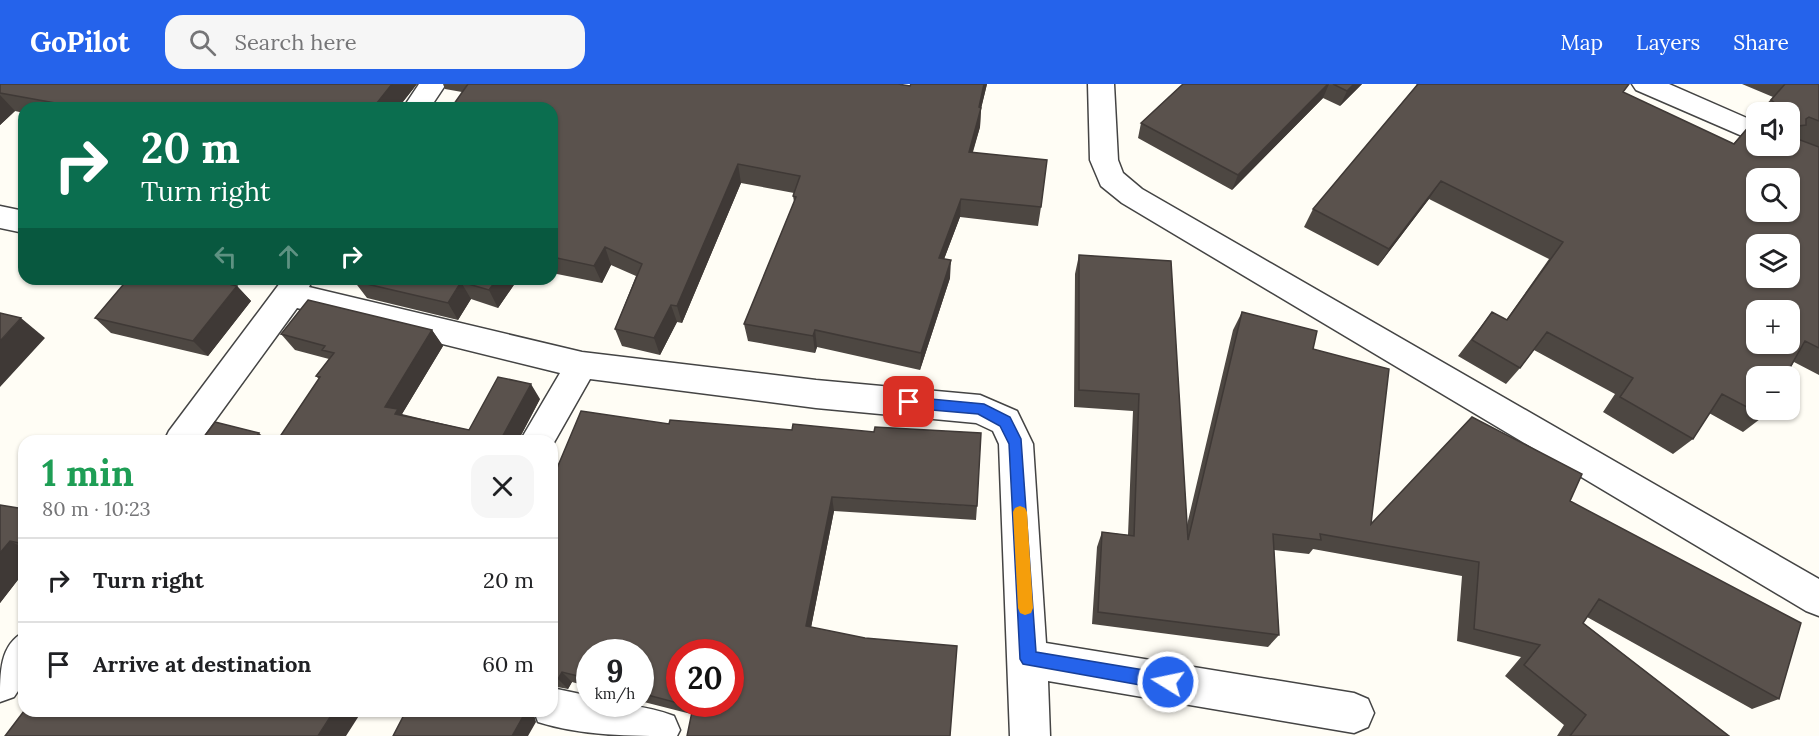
<!DOCTYPE html>
<html lang="en">
<head>
<meta charset="utf-8">
<style>
  body { margin:0; font-family:Lora,serif; background:#f6f6f6; color:#202124; height:100vh; display:flex; flex-direction:column; font-size:22px; white-space:nowrap }
  * { box-sizing:border-box; margin:0 }
  p { font-size:20px; color:#757577 }
  .icon { flex:none; width:33px; height:33px; fill:none; stroke:currentColor; stroke-width:2; stroke-linecap:round; stroke-linejoin:round }
  .map { position:relative; flex:1; overflow:hidden }
  .side { position:absolute; left:18px; top:351px; width:540px; height:282px; display:flex; flex-direction:column; background:#fff; border-radius:18px; box-shadow:0 2px 4px #0004 }
  .side>* { flex:none }
  .banner { position:absolute; left:18px; top:18px; width:540px; height:183px; border-radius:18px; box-shadow:0 2px 4px #0004; background:#0b6e4f; color:#fff; overflow:hidden }
  .controls { position:absolute; left:1746px; top:18px; display:grid; gap:12px }
  .controls a { display:grid; place-items:center; width:54px; height:54px; border-radius:12px; background:#fff; box-shadow:0 2px 4px #0004; font-size:30px }
  .speed { position:absolute; left:576px; top:555px; display:flex; gap:12px; font-size:30px; font-weight:700; text-align:center }
  .speed>* { display:grid; place-content:center; width:78px; height:78px; border-radius:50%; background:#fff; box-shadow:0 2px 4px #0004; line-height:1 }
  .speed small { font-size:15px; font-weight:400 }
  .speed .limit { border:9px solid #d22; background:#fff; color:#111 }
  .pin { position:absolute; display:grid; place-items:center; width:51px; height:51px; color:#fff; margin:-26px; border-radius:12px; box-shadow:0 3px 9px #0006 }
  .me { position:absolute; width:66px; margin:-33px; rotate:280deg; stroke-linejoin:round; filter:drop-shadow(0 0 4px #0008) }
  .turn { display:flex; align-items:center; gap:21px; height:126px; padding:0 24px; font-size:27px }
  .turn .icon { width:78px; height:78px; stroke-width:2.5 }
  .turn b { display:block; font-size:42px; line-height:51px }
  .lanes { display:flex; align-items:center; height:57px; padding:0 24px; background:#0003; justify-content:center; gap:30px; direction:ltr }
  .lanes .off { opacity:.35 }
  .round { display:grid; place-items:center; flex:none; width:63px; height:63px; border-radius:18px; background:#f6f6f6 }
  .overview { display:flex; align-items:center; justify-content:space-between; height:102px; padding:0 24px }
  h1 { font-size:36px; font-weight:800; line-height:45px; color:#1e9e55 }
  ul { padding:0; list-style:none }
  li { display:flex; align-items:center; gap:18px; height:84px; padding:0 24px; border-top:2px solid #e0e0e0 }
  li div { flex:1 }
  li b { display:block; font-size:22px }
  li em { font-style:normal }
  header { display:flex; align-items:center; gap:36px; box-sizing:border-box; height:84px; padding:0 30px; background:#2563eb; color:#fff }
  header strong { font-size:28px }
  nav { display:flex; gap:33px; margin-inline-start:auto; font-size:21px }
  .search { width:420px; height:54px; background:#f6f6f6; display:flex; align-items:center; gap:15px; box-sizing:border-box; padding:0 21px; border-radius:18px; color:#757577; font-size:22px }
  .map>svg:first-child { display:block }
  .lines { fill:none; stroke-linecap:round; stroke-linejoin:round }
  .minor-casing { stroke:#444; stroke-width:3 }
  .minor { fill:#fff; fill-rule:evenodd }
  .wall { fill:#4d4742 }
  .shaded-wall { fill:#3f3936 }
  .building { fill:#5a524d; stroke:#3f3936; stroke-width:1.5; fill-rule:evenodd }
  .route { fill:#2563eb; stroke:#184099; stroke-width:1.5 }
  .slow { fill:#f59e0b }
</style>
</head>
<body>
<header>
<strong>GoPilot</strong>
<div class="search"><svg class="icon" aria-label="search" viewBox="0 0 24 24"><circle cx="10" cy="10" r="6"/><path d="M15 15l6 6"/></svg>Search here</div>
<nav><a>Map</a><a>Layers</a><a>Share</a></nav>
</header>
<div class="map">
<svg width="1819" height="652" viewBox="0 0 1819 652">
  <rect width="100%" height="100%" fill="#fffdf5"/>
  <g class="lines">
    <defs>
      <path id="minor" d="M419,0H446L430,24H403Z
        M1088,0H1114L1118,76L1123,89L1142,105L1819,495V532L1806,527L1122,119L1101,102L1090,76Z
        M1632,0H1669L1756,38V58L1636,6Z
        M0,122L24,127V149L0,144Z
        M283,195H313L309,203L582,268L816,296L980,311L1017,327L1033,360L1046,559L1354,609L1368,615L1374,629L1368,643L1354,649L1048,597L1050,652H1010L999,360L993,347L976,339L816,324L590,295L552,362V357H520L560,289L297,224L200,357H164L169,347Z
        M24,548V598L14,613L0,618C0,587 0,561 24,548Z
        M552,604L590,612V620C619,620 646,621 674,632L680,646L677,652C630,652 582,652 538,638L534,627H552Z"/>
    </defs>
    <!-- minor casing -->
    <use href="#minor" class="minor-casing"/>
    <!-- minor -->
    <use href="#minor" class="minor"/>
  </g>
  <!-- wall -->
  <path class="wall" d="M0,0H417L398,24H24V29L15,27L0,41Z
    M443,0H898L910,2L911,0H987L981,24L980,43L973,68L1041,123L1038,142L960,133L944,175L950,194L920,286L817,263L815,269L748,257L744,240L794,118L793,112L794,109L741,99L682,239L677,238L660,271L622,262L615,245L636,192L611,181L602,199L552,189V24L445,5Z
    M1183,0H1362L1340,22L1323,14L1232,106L1138,54L1141,39Z
    M1416,0H1629L1623,8L1733,60L1755,35H1754L1756,32V62H1790V28H1759L1773,13L1742,0H1819V291L1794,278L1764,332L1743,348L1709,329L1693,355L1673,370L1603,328L1615,310L1534,266L1520,284L1506,300L1458,272L1492,228L1506,236L1549,175L1429,115L1378,182L1304,143L1313,125L1417,1Z
    M1079,171L1171,177L1187,441L1233,246L1242,228L1313,265L1371,440L1570,417L1779,615L1752,625L1587,533L1583,539L1729,652H1557L1564,641L1505,592L1521,573L1457,557L1462,492L1313,465L1309,470L1274,466L1279,551L1268,563L1092,540L1097,463L1102,448L1128,451L1133,327L1074,323L1075,190Z
    M518,195L498,224L471,215L458,236L367,214L354,197Z
    M237,202L251,217L208,272L111,249L95,234Z
    M432,246L443,262L402,330L469,346L540,315L518,357H277L319,295L316,292L329,275L295,266L281,250Z
    M552,396L977,422L976,436L834,427L811,543L691,630L640,617V568H590V603L572,598L568,605L552,602V407L555,400Z
    M0,421L24,425V488L0,519Z"/>
  <!-- shaded-wall -->
  <path class="shaded-wall" d="M392,0H417L398,24H373Z
    M984,0H987L981,25V24L980,43L967,86L969,68Z
    M1328,0H1329L1323,14L1232,106L1238,91Z
    M1354,0H1362L1340,22L1347,7Z
    M0,11L15,27L0,41Z
    M738,80L741,99L682,239L677,222Z
    M1441,97L1429,115L1378,182L1389,165Z
    M961,115L960,133L938,191L939,174Z
    M605,163L611,181L602,199L594,182Z
    M951,176L950,194L920,286L921,269Z
    M497,195H518L498,224L489,206Z
    M461,198L471,215L458,236L448,219Z
    M237,202L251,217L208,272L193,257Z
    M671,221L677,238L660,271L654,254Z
    M21,234L45,254L0,303V257Z
    M432,246L443,262L402,330L410,340L385,323Z
    M815,246L817,263L815,269L813,252Z
    M531,300L540,315L518,357H500Z
    M259,349L268,357H253Z
    M832,413L834,427L809,554L806,542Z
    M10,457L24,464V488L0,519V469Z
    M562,588L572,598L568,605L558,595Z
    M334,627H362L346,652H318Z
    M524,627H533L536,638L528,652H512Z"/>
  <!-- building -->
  <path class="building" d="M0,0H392L373,24H83L0,9Z
    M468,0H898L910,2L911,0H984L979,23L981,24L969,68L1047,76L1041,123L961,115L939,174L951,176L921,269L815,246L813,252L744,240L796,113L793,112L800,92L738,80L677,222L671,221L654,254L615,245L642,180L605,163L594,182L552,173V24H451Z
    M1183,0H1328L1238,91L1141,39Z
    M1333,0H1354L1347,7Z
    M1418,0H1629L1623,8L1734,60L1756,34V62H1790V48L1792,53L1819,63V264L1805,257L1785,292H1756V326H1767L1764,332L1722,310L1693,355L1620,313L1633,294L1547,248L1520,284L1472,256L1492,228L1507,236L1563,158L1441,97L1389,165L1313,125ZM1756,94H1790V128H1756ZM1756,160H1790V194H1756ZM1756,226H1790V260H1756Z
    M1785,0H1819V37L1809,33L1806,35V41L1790,43V28H1775V19L1771,16Z
    M1079,171L1171,177L1188,456L1242,228L1317,247L1313,265L1389,285L1371,440L1472,333L1582,390L1570,417L1801,539L1779,615L1599,515L1583,539L1729,652H1570L1586,631L1524,581L1540,561L1474,545L1479,478L1320,450L1321,456L1273,450L1279,551L1098,528L1102,448L1134,452L1139,310L1079,306Z
    M128,195H208L237,202L193,257L95,234Z
    M356,195H497L489,206L461,198L448,219L354,197Z
    M308,216L432,246L385,323L398,325L395,330L469,346L498,293L531,300L500,357H277L320,293L316,292L334,269L322,266L325,262L281,250Z
    M0,229L21,234L0,257Z
    M581,327L669,340L670,336L792,346L793,340L874,348L875,343L981,349L977,422L832,413L806,542L865,554L957,562L950,652H687L693,623L640,609V568H590V595L562,588L558,595L552,594V407L556,397L552,396ZM680,568H730V620H680Z
    M215,338L259,349L253,357H201Z
    M0,421L24,425V460L10,457L0,469Z
    M24,627H334L318,652H5Z
    M406,627H524L525,629L512,652H393Z"/>
  <!-- route -->
  <path class="route" d="M909,313L984,320L1010,333L1021,355L1036,568L1168,590L1173,593L1176,598L1173,604L1168,606L1023,580L1020,575L1009,360L1000,342L978,330L909,324L905,323L903,318L905,314Z"/>
  <!-- slow -->
  <path class="slow" d="M1020,422L1025,424L1027,428L1033,524L1031,529L1025,531L1020,529L1018,524L1013,428L1015,424Z"/>
</svg>
<div class="controls">
<a><svg class="icon" aria-label="sound" viewBox="0 0 24 24"><path d="M4 9h4l5-4v14l-5-4H4zM17 9q2 3 0 6"/></svg></a>
<a><svg class="icon" aria-label="search" viewBox="0 0 24 24"><circle cx="10" cy="10" r="6"/><path d="M15 15l6 6"/></svg></a>
<a><svg class="icon" aria-label="layers" viewBox="0 0 24 24"><path d="M12 4l9 5-9 5-9-5zM3 14l9 5 9-5"/></svg></a>
<a>+</a>
<a>−</a>
</div>
<div class="speed"><div>9<small>km/h</small></div><div class="limit">20</div></div>
<div class="pin" style="left:909px;top:318px;background:#d93025"><svg class="icon" aria-label="arrive" viewBox="0 0 24 24"><path d="M6 21V4h12l-3 4 3 4H6"/></svg></div>
<svg class="me" style="left:1168px;top:598px" viewBox="-20 -20 40 40"><circle r="17" fill="#2563eb" stroke="#fff" stroke-width="3"/><path d="M0-11L8 9 0 5-8 9z" fill="#fff"/></svg>
<div class="banner">
<div class="turn"><svg class="icon" aria-label="right" viewBox="0 0 24 24"><path d="M7 20v-9h11M14 6l5 5-5 5"/></svg><div><b>20 m</b>Turn right</div></div>
<div class="lanes"><svg class="icon off" aria-label="left" viewBox="0 0 24 24"><path d="M17 20v-9H6M10 6l-5 5 5 5"/></svg><svg class="icon off" aria-label="ahead" viewBox="0 0 24 24"><path d="M12 20V5M6 11l6-6 6 6"/></svg><svg class="icon" aria-label="right" viewBox="0 0 24 24"><path d="M7 20v-9h11M14 6l5 5-5 5"/></svg></div>
</div>
<section class="side">
<div class="overview"><div><h1>1 min</h1><p>80 m · 10:23</p></div><a class="round"><svg class="icon" aria-label="close" viewBox="0 0 24 24"><path d="M6 6l12 12M18 6L6 18"/></svg></a></div>
<ul>
<li><svg class="icon" aria-label="right" viewBox="0 0 24 24"><path d="M7 20v-9h11M14 6l5 5-5 5"/></svg><div><b>Turn right</b></div><em>20 m</em></li>
<li><svg class="icon" aria-label="arrive" viewBox="0 0 24 24"><path d="M6 21V4h12l-3 4 3 4H6"/></svg><div><b>Arrive at destination</b></div><em>60 m</em></li>
</ul>
</section>
</div>
</body>
</html>
